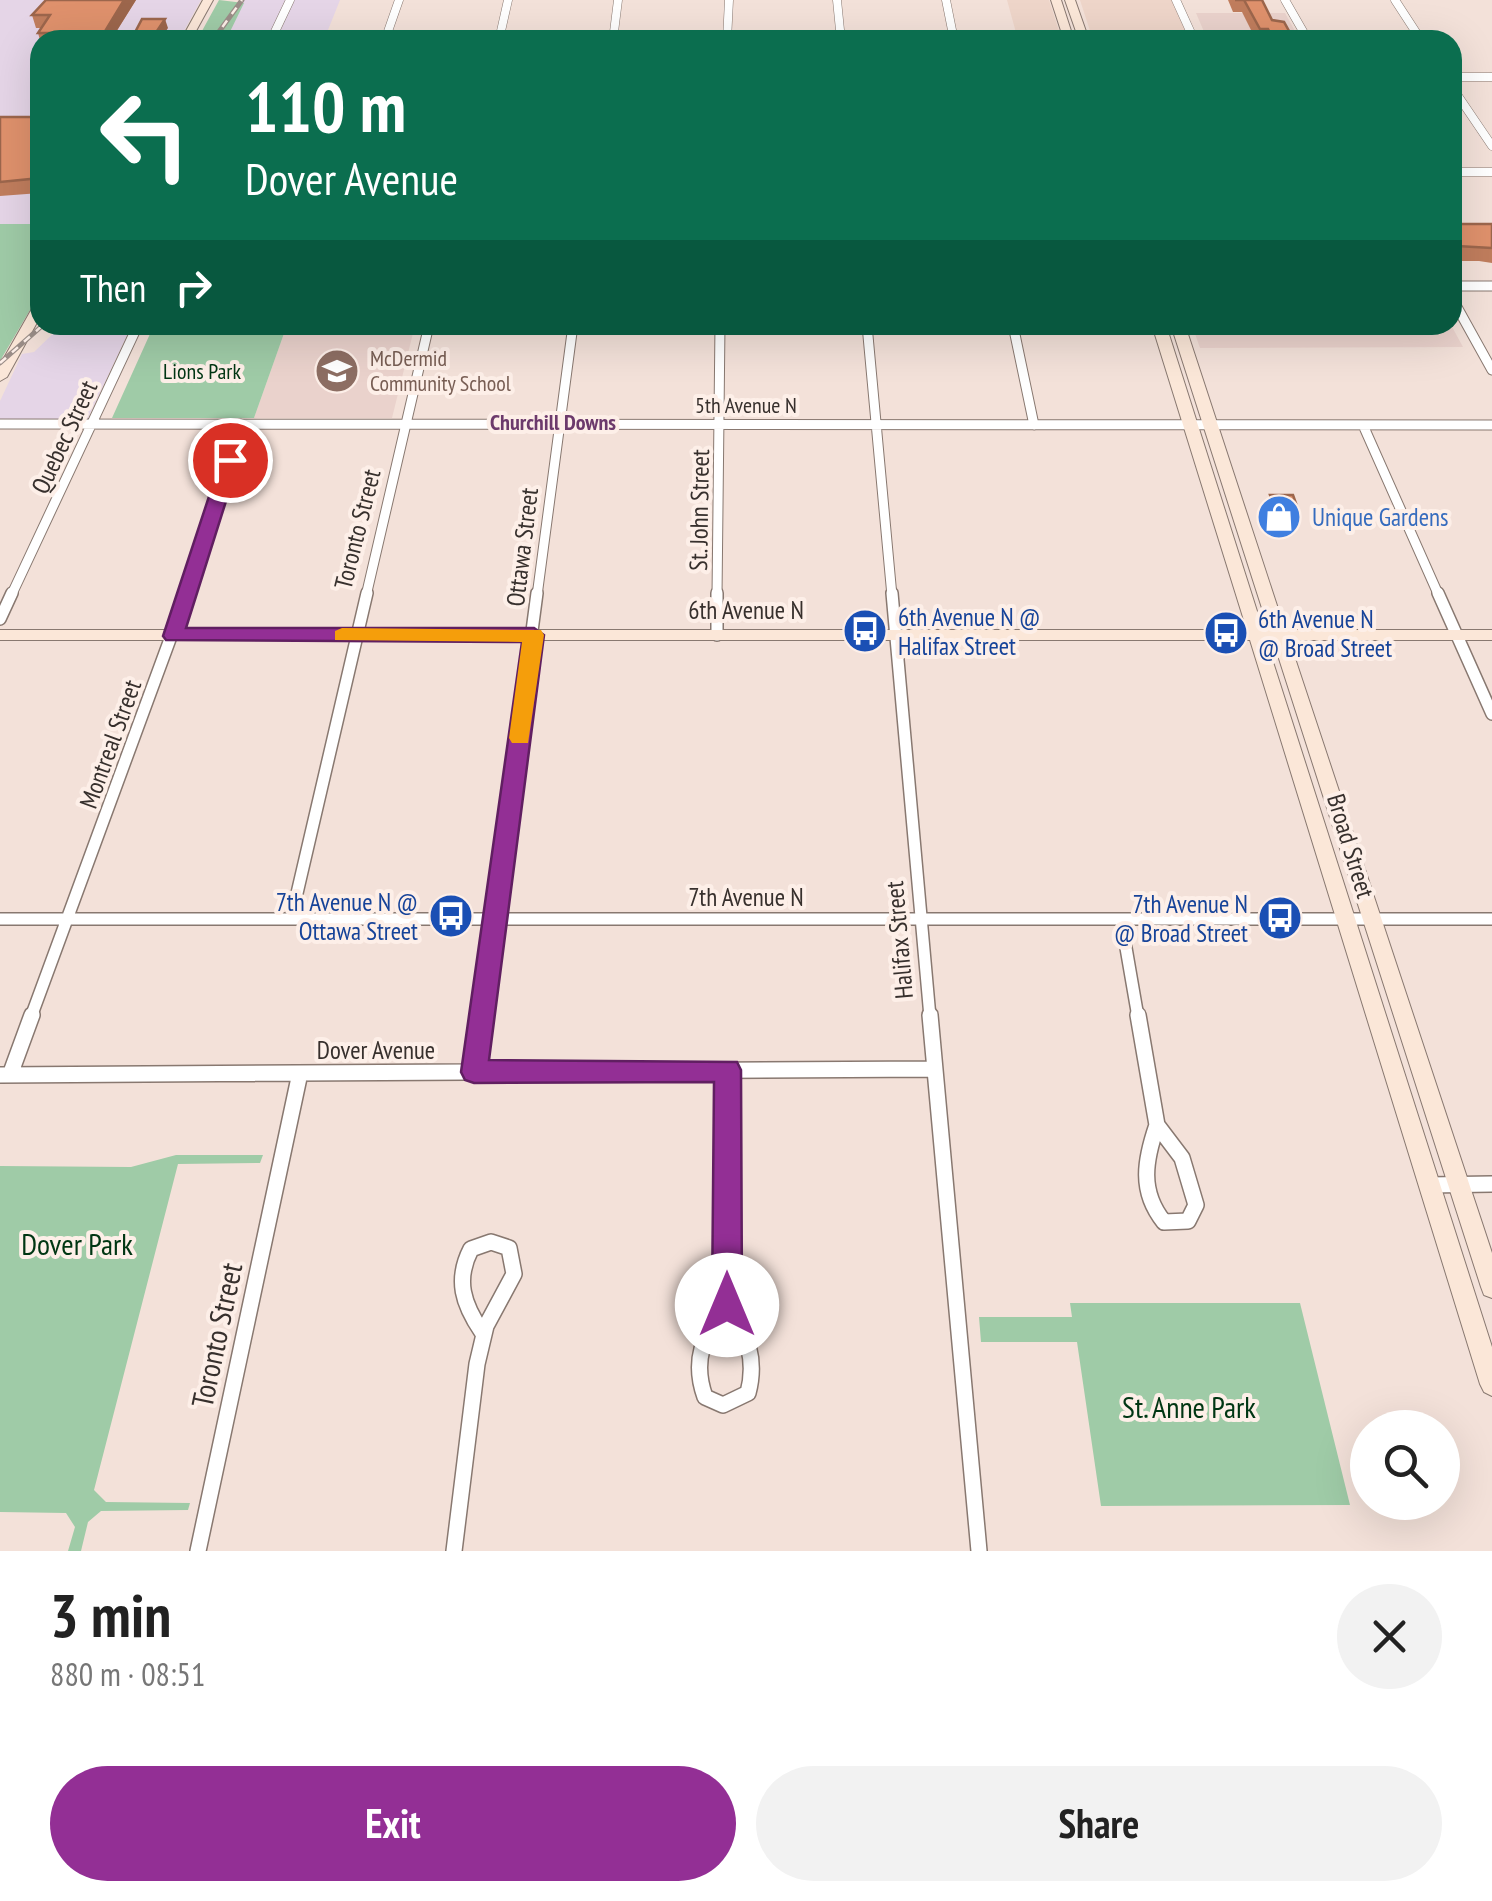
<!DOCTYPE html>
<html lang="en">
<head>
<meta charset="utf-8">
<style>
  body { margin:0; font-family:"PT Sans Narrow",sans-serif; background:#f2f2f2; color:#222; height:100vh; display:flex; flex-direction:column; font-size:38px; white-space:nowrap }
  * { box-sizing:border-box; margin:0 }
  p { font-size:32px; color:#767676 }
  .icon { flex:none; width:55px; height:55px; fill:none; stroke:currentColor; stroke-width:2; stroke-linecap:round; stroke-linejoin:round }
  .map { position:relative; height:1551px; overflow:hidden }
  .drawer { display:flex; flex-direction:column; background:#fff; flex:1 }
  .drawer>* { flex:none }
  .banner { position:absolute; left:30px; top:30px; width:1432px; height:305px; border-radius:30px; box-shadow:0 10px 40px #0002; background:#0b6e4f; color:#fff; overflow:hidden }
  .controls { position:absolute; left:1350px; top:1410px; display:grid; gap:20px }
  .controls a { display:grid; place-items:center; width:110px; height:110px; border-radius:50%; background:#fff; box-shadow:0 10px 40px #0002; font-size:50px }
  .pin { position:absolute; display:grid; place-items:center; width:85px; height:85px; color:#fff; margin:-42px; border:5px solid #fff; border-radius:50%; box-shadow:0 2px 10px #0007 }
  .me { position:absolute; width:110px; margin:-55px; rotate:0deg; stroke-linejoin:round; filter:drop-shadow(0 0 8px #0008) }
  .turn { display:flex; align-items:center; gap:35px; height:210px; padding:0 50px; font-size:45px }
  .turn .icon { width:130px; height:130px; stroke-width:2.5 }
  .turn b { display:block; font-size:70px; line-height:85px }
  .then { display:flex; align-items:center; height:95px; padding:0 50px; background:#0003; gap:20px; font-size:38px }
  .round { display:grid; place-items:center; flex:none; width:105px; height:105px; border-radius:52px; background:#f2f2f2 }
  .overview { display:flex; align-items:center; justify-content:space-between; height:170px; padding:0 50px }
  h1 { font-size:60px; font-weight:700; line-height:75px }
  .cta { display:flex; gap:20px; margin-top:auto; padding:20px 50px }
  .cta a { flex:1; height:115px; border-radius:60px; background:#932f95; color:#fff; font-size:40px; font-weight:700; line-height:115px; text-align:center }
  .cta a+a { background:#f2f2f2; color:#222 }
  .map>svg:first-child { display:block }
  .built { fill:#eed5c9 }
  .industrial { fill:#e5d5e7 }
  .education { fill:#ead2cc }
  .green { fill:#9fcba7 }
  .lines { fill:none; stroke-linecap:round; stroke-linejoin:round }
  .street-far3-casing { stroke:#887870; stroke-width:9 }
  .street-far2-casing { stroke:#887870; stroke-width:11 }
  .street-far1-casing { stroke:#887870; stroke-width:14 }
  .street-casing { stroke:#887870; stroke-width:18 }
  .secondary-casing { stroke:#887870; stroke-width:2 }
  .street-far3 { stroke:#fff; stroke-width:8 }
  .street-far2 { stroke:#fff; stroke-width:9 }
  .street-far1 { stroke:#fff; stroke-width:11 }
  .street { stroke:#fff; stroke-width:15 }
  .secondary { fill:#fbe7d8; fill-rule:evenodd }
  .rail-casing { stroke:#9b8e88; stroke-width:5 }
  .rail { stroke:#fdefe8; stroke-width:2.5; stroke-dasharray:8; stroke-linecap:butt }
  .wall { fill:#c07d5d }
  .shaded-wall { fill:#9c664c }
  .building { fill:#df916c; stroke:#9c664c; stroke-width:2.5 }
  .route { fill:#932f95; stroke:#601f61; stroke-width:2.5 }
  .slow { fill:#f59e0b }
  .labels { text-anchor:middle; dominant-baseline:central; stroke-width:8; stroke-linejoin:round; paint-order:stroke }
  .far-education-label { font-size:22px; fill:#785e54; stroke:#fdefe8; text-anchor:start }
  .far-park-label { font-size:22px; fill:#003613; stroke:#fdefe8 }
  .far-street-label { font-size:22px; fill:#37302d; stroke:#fdefe8 }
  .far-neighbourhood-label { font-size:22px; font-weight:bold; fill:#6c3a6c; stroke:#fdefe8 }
  .street-label { font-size:25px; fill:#37302d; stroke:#fdefe8 }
  .shop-label { font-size:25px; fill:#366cbe; stroke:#fdefe8; text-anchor:start }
  .transit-label { font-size:25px; fill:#164399; stroke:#fdefe8; text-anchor:start }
  .near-park-label { font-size:30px; fill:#003613; stroke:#fdefe8 }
  .near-street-label { font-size:30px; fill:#37302d; stroke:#fdefe8 }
</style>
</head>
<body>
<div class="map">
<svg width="1492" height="1551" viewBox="0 0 1492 1551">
  <rect width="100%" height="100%" fill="#f3e1d9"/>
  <!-- built -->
  <path class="built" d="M1007,0H1049L1062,40H1018Z
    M1080,0H1174L1191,40H1093Z"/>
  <!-- industrial -->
  <path class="industrial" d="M0,0H201L179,40H40V224H0Z
    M240,0H340L324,40H226L243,3Z
    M62,325H132L87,420L0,419V401L22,354L34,352Z"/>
  <!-- education -->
  <path class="education" d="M1196,13H1285L1300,40H1202L1200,35L1205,34Z
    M287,325H415L392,418H254Z
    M1192,325H1451L1463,347L1200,348Z"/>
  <!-- green -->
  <path class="green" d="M219,0L244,3L226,40H197Z
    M0,224H40V293L0,361Z
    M154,325H287L254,418H112Z
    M176,1155H263L260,1163L178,1164L94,1490L106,1502L190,1503L188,1510L101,1511L88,1522L81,1551H68L75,1527L66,1513L0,1512V1166L131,1167Z
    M1070,1303H1300L1350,1505L1101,1506L1077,1342H981L979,1317H1072Z"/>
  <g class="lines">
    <defs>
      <path id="street-far3" d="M837,0L841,40
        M946,0L954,40
        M1176,0L1191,33
        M1285,0L1308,40
        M1395,0L1421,40
        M271,40L290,0
        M385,40L399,0
        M499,40L508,0
        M613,40L618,0
        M727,40L729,0
        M1452,77H1492
        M1452,87L1492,146
        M1452,172H1492"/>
      <path id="street-far2" d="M1452,286H1492
        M1452,298L1492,370
        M867,325L892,596
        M1013,325L1034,425
        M0,424L1492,425
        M1363,425L1439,596
        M11,596L138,325
        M186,596L241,424
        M366,596L429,325
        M537,596L573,325
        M717,596L720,325"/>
      <path id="street-far1" d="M892,593L930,1017
        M1438,593L1492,714
        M0,619L12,593
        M717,635V593
        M0,919H1492
        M291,919L367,593
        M1121,919L1138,1017
        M31,1017L187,593
        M481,1017L537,593"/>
      <path id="street" d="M930,1015L979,1551
        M1138,1015L1157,1125
        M474,1072L482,1015
        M0,1075L933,1069
        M10,1075L32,1015
        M1157,1125L1182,1158L1196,1205L1188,1221L1164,1222C1139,1191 1145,1160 1157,1125Z
        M1429,1185L1492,1184
        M727,1305C747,1333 757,1359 748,1393L723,1405L705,1397C692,1361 703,1334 727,1305Z
        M727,1305L728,1070
        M198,1551L300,1073
        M454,1551L477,1364L486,1326L514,1274L509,1248L491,1242L471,1249C455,1280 463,1304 482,1332"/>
      <path id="secondary" d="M203,0H213L191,40H181Z
        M1051,0H1061L1074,40H1064Z
        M1065,0H1075L1089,40H1079Z
        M40,301V317L7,377L0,381V365L34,305Z
        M1152,325H1166L1263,630H1269L1171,325H1185L1285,630H1492V640H1289L1492,1253V1298L1484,1295L1481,1287L1273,640H1266L1492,1347V1396L1484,1392L1480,1384L1250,640H0V630H1247Z"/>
    </defs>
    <!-- street-far3 casing -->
    <use href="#street-far3" class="street-far3-casing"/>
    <!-- street-far2 casing -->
    <use href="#street-far2" class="street-far2-casing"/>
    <!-- street-far1 casing -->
    <use href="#street-far1" class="street-far1-casing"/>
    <!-- street casing -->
    <use href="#street" class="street-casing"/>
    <!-- secondary casing -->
    <use href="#secondary" class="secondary-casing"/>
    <!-- street-far3 -->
    <use href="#street-far3" class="street-far3"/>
    <!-- street-far2 -->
    <use href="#street-far2" class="street-far2"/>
    <!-- street-far1 -->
    <use href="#street-far1" class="street-far1"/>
    <!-- street -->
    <use href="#street" class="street"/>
    <!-- secondary -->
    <use href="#secondary" class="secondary"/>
    <defs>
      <path id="rail" d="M213,40L242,0
        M0,363L43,325"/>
    </defs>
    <!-- rail casing -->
    <use href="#rail" class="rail-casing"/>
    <!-- rail -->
    <use href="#rail" class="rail"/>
  </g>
  <!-- wall -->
  <path class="wall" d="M46,0H136L111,40H40L38,33L41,28H36L32,15Z
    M1228,0H1262L1272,20L1294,40H1256L1242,12H1233Z
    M0,117H40V193L0,196Z
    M1452,224H1492V263L1479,261H1452Z
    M1270,495L1298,509L1293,524H1270L1266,510Z"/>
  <!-- shaded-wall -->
  <path class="shaded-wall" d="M124,0H136L111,40H106L104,33Z
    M165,19L168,28L160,40H151Z"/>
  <!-- building -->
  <path class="building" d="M46,0H124L104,33H38L50,15H32Z
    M1235,0H1262L1272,20L1284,22L1294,40H1274L1268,29H1260L1244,0Z
    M142,19H165L151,40H131Z
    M0,117H40V178L0,182Z
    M1452,224H1492V248L1457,246L1452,239Z
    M1270,495H1293L1298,509H1275Z"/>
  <!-- route -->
  <path class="route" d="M230,454L239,460L186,628H534L544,635L489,1060L737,1062L741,1070L742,1305L737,1315L727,1319L717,1315L712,1305L714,1082L474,1083L465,1080L461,1072L522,642L166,640L163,636L221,460Z"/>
  <!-- slow -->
  <path class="slow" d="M342,628L541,630L544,635L528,743H512L509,738L522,642L335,640V631Z"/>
  <!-- icons -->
  <defs>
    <symbol id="school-disc" viewBox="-11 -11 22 22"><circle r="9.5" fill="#8d6e63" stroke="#fdefe8"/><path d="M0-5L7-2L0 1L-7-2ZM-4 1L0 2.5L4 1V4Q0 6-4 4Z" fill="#fff"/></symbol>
    <symbol id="shop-disc" viewBox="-11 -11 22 22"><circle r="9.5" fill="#3f7fe0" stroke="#fdefe8"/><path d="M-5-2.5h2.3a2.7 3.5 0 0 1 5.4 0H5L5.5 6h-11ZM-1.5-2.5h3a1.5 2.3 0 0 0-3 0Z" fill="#fff"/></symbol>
    <symbol id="bus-disc" viewBox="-11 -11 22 22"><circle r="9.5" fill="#1a4fb4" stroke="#fdefe8"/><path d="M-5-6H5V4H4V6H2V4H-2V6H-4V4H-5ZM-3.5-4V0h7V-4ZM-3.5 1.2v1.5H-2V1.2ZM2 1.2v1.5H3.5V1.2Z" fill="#fff"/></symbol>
  </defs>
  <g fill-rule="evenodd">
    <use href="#school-disc" x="312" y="346" width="50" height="50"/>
    <use href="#shop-disc" x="1254" y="492" width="50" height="50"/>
    <use href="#bus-disc" x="840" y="606" width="50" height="50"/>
    <use href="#bus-disc" x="1201" y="608" width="50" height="50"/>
    <use href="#bus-disc" x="426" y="891" width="50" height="50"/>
    <use href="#bus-disc" x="1255" y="893" width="50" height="50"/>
  </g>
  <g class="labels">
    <!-- far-education labels -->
    <g class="far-education-label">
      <text x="370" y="358">McDermid<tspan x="370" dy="25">Community School</tspan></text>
    </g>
    <!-- far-park labels -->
    <g class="far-park-label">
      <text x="202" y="371">Lions Park</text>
    </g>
    <!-- far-street labels -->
    <g class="far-street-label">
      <text x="746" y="405">5th Avenue N</text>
    </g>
    <!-- far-neighbourhood labels -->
    <g class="far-neighbourhood-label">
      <text x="553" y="422">Churchill Downs</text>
    </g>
    <!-- street labels -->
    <g class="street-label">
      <text transform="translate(64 437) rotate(-65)">Quebec Street</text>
      <text transform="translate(699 510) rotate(-89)">St. John Street</text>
      <text transform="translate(357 529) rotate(-76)">Toronto Street</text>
      <text transform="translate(522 547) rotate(-83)">Ottawa Street</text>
      <text x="746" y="610">6th Avenue N</text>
      <text transform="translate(110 744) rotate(-70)">Montreal Street</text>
      <text transform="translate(1351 846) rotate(73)">Broad Street</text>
      <text x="746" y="897">7th Avenue N</text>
      <text transform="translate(899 940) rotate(-95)">Halifax Street</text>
      <text x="376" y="1050">Dover Avenue</text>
    </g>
    <!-- shop labels -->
    <g class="shop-label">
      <text x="1312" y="517">Unique Gardens</text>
    </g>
    <!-- transit labels -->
    <g class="transit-label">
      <text x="898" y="617">6th Avenue N @<tspan x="898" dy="29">Halifax Street</tspan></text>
      <text x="1258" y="619">6th Avenue N<tspan x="1258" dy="29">@ Broad Street</tspan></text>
      <text x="418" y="902" text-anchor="end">7th Avenue N @<tspan x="418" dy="29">Ottawa Street</tspan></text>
      <text x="1248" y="904" text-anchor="end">7th Avenue N<tspan x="1248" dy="29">@ Broad Street</tspan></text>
    </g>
    <!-- near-park labels -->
    <g class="near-park-label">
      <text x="77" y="1243">Dover Park</text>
      <text x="1189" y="1406">St. Anne Park</text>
    </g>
    <!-- near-street labels -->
    <g class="near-street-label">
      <text transform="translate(216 1335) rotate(-78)">Toronto Street</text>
    </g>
  </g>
</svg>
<div class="controls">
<a><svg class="icon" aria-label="search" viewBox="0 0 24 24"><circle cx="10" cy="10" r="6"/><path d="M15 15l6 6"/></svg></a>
</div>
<div class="pin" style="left:230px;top:460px;background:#d93025"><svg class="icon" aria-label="arrive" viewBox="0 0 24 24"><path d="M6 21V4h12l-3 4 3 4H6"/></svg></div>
<svg class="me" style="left:727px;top:1305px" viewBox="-20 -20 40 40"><circle r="19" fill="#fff"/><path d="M0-13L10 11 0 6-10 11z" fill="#932f95"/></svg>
<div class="banner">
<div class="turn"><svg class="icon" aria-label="left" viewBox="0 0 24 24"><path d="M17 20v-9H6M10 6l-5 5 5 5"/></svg><div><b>110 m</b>Dover Avenue</div></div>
<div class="then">Then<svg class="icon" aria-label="right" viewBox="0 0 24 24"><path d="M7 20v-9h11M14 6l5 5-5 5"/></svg></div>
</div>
</div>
<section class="drawer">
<div class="overview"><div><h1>3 min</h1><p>880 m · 08:51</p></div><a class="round"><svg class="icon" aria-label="close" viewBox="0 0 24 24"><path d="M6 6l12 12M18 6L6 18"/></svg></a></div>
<div class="cta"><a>Exit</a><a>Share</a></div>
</section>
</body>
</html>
